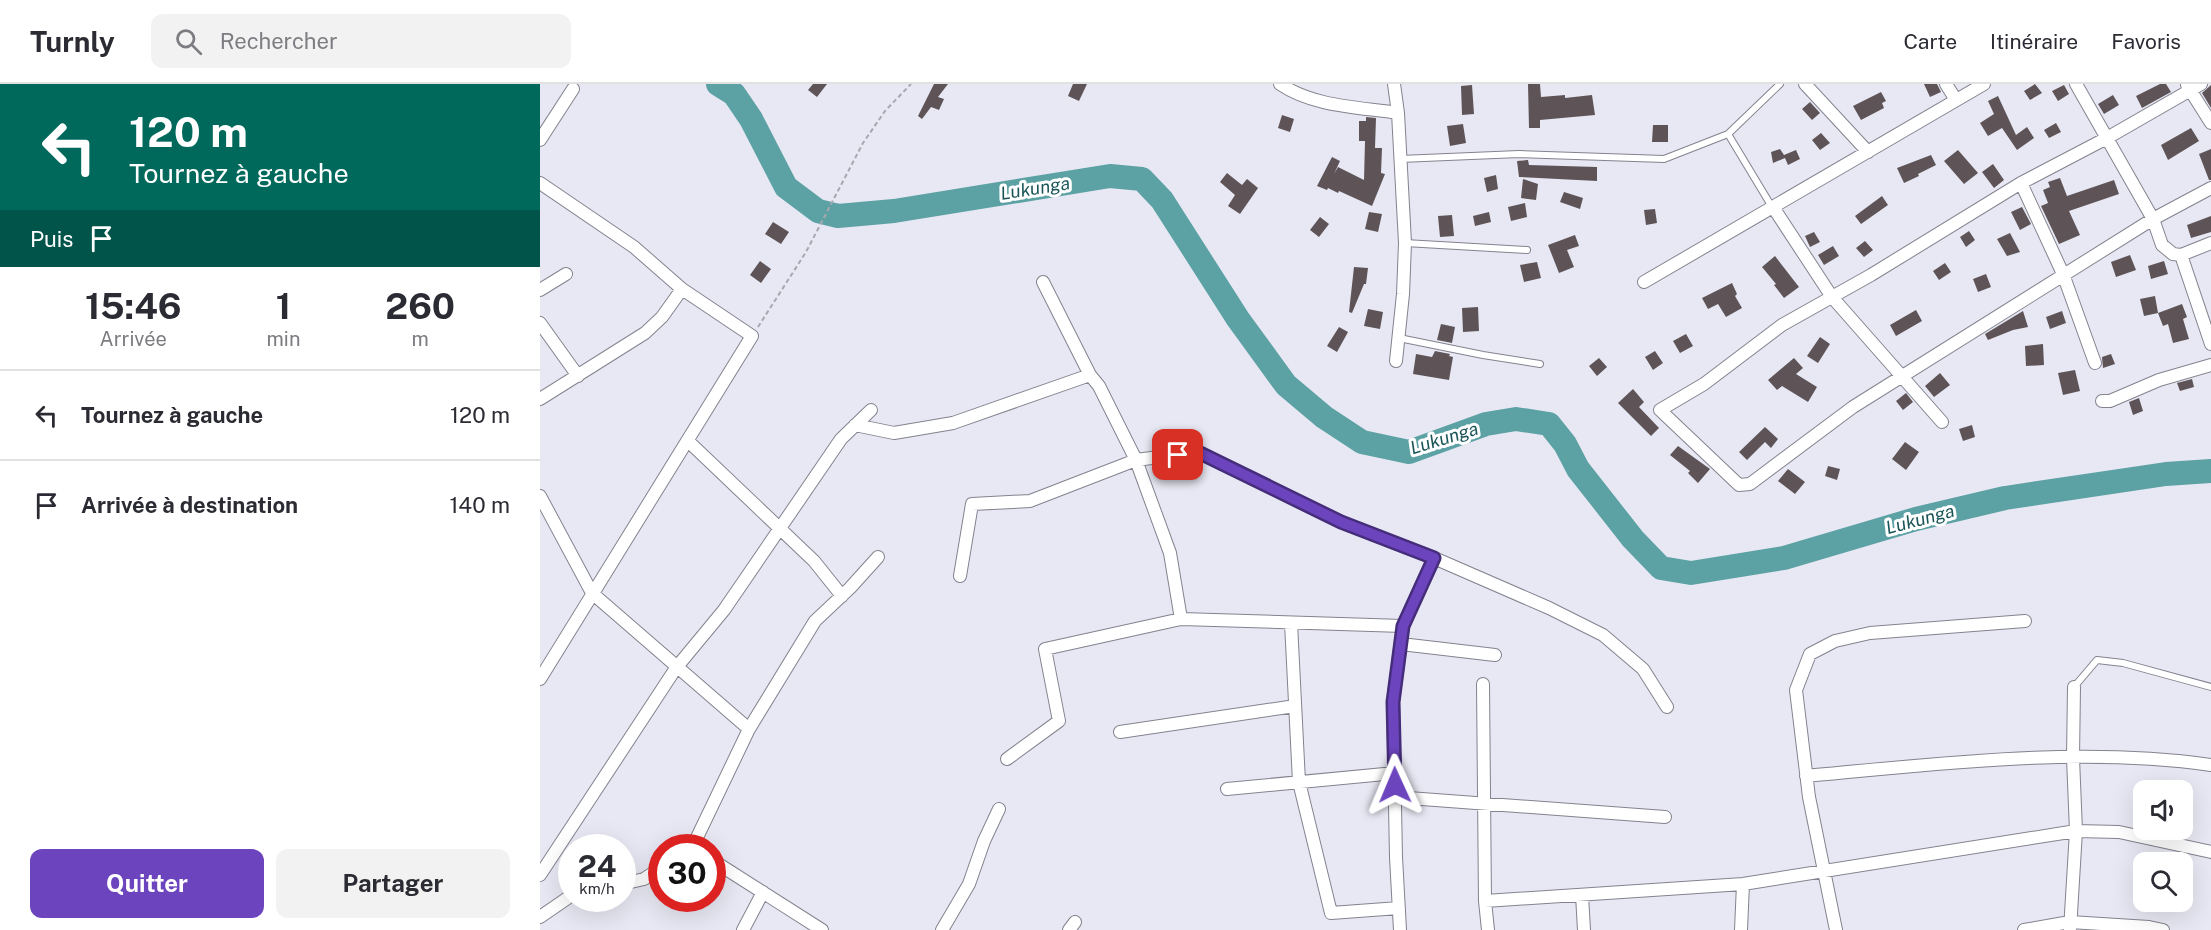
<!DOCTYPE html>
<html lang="fr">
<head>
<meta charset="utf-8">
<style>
  body { margin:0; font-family:"Public Sans",sans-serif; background:#f2f2f3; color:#2b2b33; height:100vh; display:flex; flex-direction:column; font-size:22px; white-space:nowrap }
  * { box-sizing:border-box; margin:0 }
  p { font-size:20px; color:#7c7c81 }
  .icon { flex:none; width:33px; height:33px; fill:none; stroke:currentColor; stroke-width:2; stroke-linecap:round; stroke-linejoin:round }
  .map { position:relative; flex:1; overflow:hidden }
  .panel { display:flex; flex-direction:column; background:#fff; width:540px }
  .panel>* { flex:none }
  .banner { background:#00695c; color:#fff; overflow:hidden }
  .controls { position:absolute; left:1593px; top:696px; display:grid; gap:12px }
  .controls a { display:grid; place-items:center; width:60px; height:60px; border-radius:12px; background:#fff; box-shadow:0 6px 24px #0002; font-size:30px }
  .speed { position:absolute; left:18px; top:750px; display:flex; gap:12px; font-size:30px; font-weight:700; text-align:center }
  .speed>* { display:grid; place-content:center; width:78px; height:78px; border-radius:50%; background:#fff; box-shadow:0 6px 24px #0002; line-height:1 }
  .speed small { font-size:15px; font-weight:400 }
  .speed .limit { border:9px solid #d22; background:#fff; color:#111 }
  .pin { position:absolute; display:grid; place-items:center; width:51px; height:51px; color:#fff; margin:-26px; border-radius:12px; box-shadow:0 3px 9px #0006 }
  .me { position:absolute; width:66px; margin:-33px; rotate:359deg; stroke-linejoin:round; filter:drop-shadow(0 0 4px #0008) }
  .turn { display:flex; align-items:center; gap:21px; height:126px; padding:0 30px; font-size:27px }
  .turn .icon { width:78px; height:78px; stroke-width:2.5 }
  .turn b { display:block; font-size:42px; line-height:51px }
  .then { display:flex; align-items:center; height:57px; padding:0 30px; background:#0003; gap:12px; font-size:22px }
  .eta { display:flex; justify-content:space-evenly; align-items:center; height:102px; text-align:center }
  .eta b { font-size:36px; font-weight:700; line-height:42px }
  .cta { display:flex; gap:12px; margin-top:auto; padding:12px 30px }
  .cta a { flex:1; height:69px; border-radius:12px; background:#6c45be; color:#fff; font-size:24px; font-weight:700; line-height:69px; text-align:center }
  .cta a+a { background:#f2f2f3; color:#2b2b33 }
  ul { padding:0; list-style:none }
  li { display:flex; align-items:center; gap:18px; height:90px; padding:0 30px; border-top:2px solid #e1e1e2 }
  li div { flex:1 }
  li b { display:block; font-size:22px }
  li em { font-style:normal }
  header { display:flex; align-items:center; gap:36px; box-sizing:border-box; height:84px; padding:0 30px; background:#fff; border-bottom:2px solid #e1e1e2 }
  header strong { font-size:28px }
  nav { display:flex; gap:33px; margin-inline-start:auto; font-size:21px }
  .search { width:420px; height:54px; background:#f2f2f3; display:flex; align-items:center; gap:15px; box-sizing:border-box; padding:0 21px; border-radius:12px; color:#7c7c81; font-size:22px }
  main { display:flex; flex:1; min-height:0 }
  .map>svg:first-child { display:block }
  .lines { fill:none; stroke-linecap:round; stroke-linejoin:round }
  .river { stroke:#5ca1a4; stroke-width:24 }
  .building { fill:#5e5458 }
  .service-casing { stroke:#82838e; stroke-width:8 }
  .minor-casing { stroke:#82838e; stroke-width:14 }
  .path { stroke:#a6a7af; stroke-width:2; stroke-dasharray:4.5 3; stroke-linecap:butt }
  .service { stroke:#fff; stroke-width:6 }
  .minor { stroke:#fff; stroke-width:12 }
  .route-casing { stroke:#462d7c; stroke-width:15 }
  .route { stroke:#6c45be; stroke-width:10 }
  .labels { text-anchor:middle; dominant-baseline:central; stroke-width:6; stroke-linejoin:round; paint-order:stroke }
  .water-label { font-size:18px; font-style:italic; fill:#185457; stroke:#fff }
</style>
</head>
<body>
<header>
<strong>Turnly</strong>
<div class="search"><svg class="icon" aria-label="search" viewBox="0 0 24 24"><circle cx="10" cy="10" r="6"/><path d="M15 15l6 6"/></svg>Rechercher</div>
<nav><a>Carte</a><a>Itinéraire</a><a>Favoris</a></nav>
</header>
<main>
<section class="panel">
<div class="banner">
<div class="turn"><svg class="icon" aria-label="left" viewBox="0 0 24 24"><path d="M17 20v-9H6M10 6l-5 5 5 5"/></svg><div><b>120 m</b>Tournez à gauche</div></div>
<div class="then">Puis<svg class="icon" aria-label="arrive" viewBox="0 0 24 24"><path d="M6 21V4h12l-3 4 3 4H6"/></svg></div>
</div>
<div class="eta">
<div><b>15:46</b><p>Arrivée</p></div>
<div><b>1</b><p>min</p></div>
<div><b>260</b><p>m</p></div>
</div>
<ul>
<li><svg class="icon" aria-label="left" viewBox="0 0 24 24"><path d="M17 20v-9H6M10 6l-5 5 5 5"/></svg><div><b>Tournez à gauche</b></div><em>120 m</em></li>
<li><svg class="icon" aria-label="arrive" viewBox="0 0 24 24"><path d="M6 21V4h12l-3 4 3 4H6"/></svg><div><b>Arrivée à destination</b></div><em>140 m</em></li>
</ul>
<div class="cta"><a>Quitter</a><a>Partager</a></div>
</section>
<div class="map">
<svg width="1671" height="846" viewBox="0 0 1671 846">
  <rect width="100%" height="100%" fill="#e7e8f3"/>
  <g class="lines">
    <!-- river -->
    <path class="river" d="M178,0L194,10L211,35L246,103L278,127L298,132L354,127L570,92L602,95L622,116L698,235L746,301L784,333L822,358L869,368L946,340L976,335L1009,340L1025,360L1038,385L1093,455L1121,484L1151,489L1244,474L1376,435L1465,414L1626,390L1671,387"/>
  </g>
  <!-- building -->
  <path class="building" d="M273,0H287L277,13L268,6Z
    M394,0H408L398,13L404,15L399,26L391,23L382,35L378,32Z
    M533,0H547L539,17L528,12Z
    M988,0H1000L1001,13L1025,11V14L1052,11L1055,31L1000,36V44H989Z
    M1384,0H1397L1401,8L1390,13Z
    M1495,0L1502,9L1490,16L1484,7Z
    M1620,0H1626L1631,8L1602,24L1596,12Z
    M932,1L934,30L922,31L921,2Z
    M1524,1L1529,10L1518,17L1512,7Z
    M1671,1V24L1662,9Z
    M1341,8L1346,17L1342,19L1344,24L1321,36L1313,22Z
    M1573,11L1579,21L1564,30L1558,20Z
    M1458,12L1476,51L1487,43L1494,54L1477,66L1462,44L1448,52L1440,39L1454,30L1448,17Z
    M1270,18L1280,29L1272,36L1262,25Z
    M742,31L754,35L750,48L738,44Z
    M826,33L836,34L835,64H842L841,89L845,90L832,122L799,107L798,109L788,104L787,106L777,102L792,73L800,77L794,90L798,83L824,96L825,57H819V37H826Z
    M1516,39L1521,48L1509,54L1504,46Z
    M923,40L926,59L910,62L907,42Z
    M1113,41H1128V58H1112Z
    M1651,44L1659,57L1628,76L1621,61Z
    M1281,49L1290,59L1280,66L1272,56Z
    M1240,65L1244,71L1256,66L1260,75L1248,81L1245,74L1233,79L1231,68Z
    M1671,65V96H1669L1659,70Z
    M1418,66L1438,89L1424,100L1404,77Z
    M1391,71L1396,81L1378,90L1379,92L1364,99L1357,84Z
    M988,76L989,81L1057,83V97L979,93L977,77Z
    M1453,80L1464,96L1454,104L1442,88Z
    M687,89L702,101L707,95L718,104L700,130L688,122L695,111L680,98Z
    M956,91L958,105L947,108L944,94Z
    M1520,94L1527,112L1574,96L1579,110L1529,127L1540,151L1519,160L1501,122L1508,119L1503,106L1510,103L1508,98Z
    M983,95L998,100L996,116L981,114Z
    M1024,108L1043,114L1040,125L1020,118Z
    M1342,112L1348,121L1321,140L1315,132Z
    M985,119L987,133L971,137L968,123Z
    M1482,123L1491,140L1480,146L1471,128Z
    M1115,125L1117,139L1106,141L1104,126Z
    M829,128L842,130L838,148L825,145Z
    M949,128L951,138L935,142L933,132Z
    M912,131L914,152L900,153L898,132Z
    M1671,132V148L1651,154L1647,141Z
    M780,133L789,140L779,153L770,146Z
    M233,138L249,148L241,160L225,150Z
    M1429,147L1435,156L1426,163L1420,153Z
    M1274,148L1280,158L1270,163L1265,152Z
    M1470,149L1480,168L1467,172L1457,155Z
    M1035,151L1039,162L1027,166L1034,183L1019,189L1008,161Z
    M1325,157L1333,166L1324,173L1316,164Z
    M1293,162L1299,172L1284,181L1278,171Z
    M1590,171L1596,186L1576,193L1571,178Z
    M1235,172L1259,203L1244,214L1234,201L1236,200L1222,183Z
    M220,177L231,185L221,199L210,191Z
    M1624,177L1628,190L1611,195L1608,182Z
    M997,178L1001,194L984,198L980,181Z
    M1405,179L1411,188L1399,196L1393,187Z
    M814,183L828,184L826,200H824L812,229L809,228Z
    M1446,190L1451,203L1438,208L1433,195Z
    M1192,199L1197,210L1195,212L1202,224L1186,233L1178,220L1168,225L1162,214Z
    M1615,212L1618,229L1604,232L1600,215Z
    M1642,220L1647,233L1643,235L1649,255L1633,259L1628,240L1623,242L1618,229Z
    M938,223L939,247L923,248L922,224Z
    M828,225L843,228L840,245L824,242Z
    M1376,226L1382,237L1356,252L1350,241Z
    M1483,227L1488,243L1473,246L1448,256L1445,250Z
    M1522,227L1526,239L1510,245L1506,233Z
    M901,240L915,243L912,259L897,256Z
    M799,243L808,248L797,268L787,262Z
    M1146,250L1153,262L1140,269L1133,257Z
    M1280,253L1290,260L1278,279L1267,272Z
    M1503,260L1504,281L1486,282L1485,262Z
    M895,267L910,270L909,272L913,273L909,296L873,290L876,270L892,273Z
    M1115,267L1123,279L1113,286L1105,273Z
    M1571,270L1575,280L1563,284L1562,273Z
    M1059,274L1067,283L1057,292L1049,282Z
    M1254,274L1263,284L1256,290L1277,303L1268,318L1242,302L1237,306L1228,296Z
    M1535,286L1540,307L1523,311L1518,289Z
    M1400,289L1410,301L1394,313L1385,302Z
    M1652,295L1654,303L1640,307L1637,299Z
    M1093,305L1104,318L1099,323L1119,344L1111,352L1078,319Z
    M1366,309L1373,318L1363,326L1356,317Z
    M1599,314L1603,327L1593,331L1589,318Z
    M1432,341L1435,353L1423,357L1419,345Z
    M1225,343L1238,355L1231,364L1225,358L1207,376L1199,368Z
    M1365,358L1379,368L1366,386L1352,375Z
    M1138,362L1170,385L1158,399L1148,389L1150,387L1130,371Z
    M1288,382L1300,385L1297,396L1285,392Z
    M1248,385L1265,398L1255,410L1238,397Z"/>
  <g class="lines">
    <defs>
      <path id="service" d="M1188,50L1232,123
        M860,75L979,70L1124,75L1188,50L1240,0
        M865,159L987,166
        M859,254L943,271L1000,280
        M1534,603L1557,576L1583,579L1671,603"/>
      <path id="minor" d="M740,0C774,23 819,23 858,29
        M854,0L858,29L865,159L863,210L856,277
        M1265,0L1328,68
        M1406,0L1416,16
        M1536,0L1613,135L1622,161L1633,170L1641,171L1671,159
        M1661,0L1567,54L1481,99L1331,191L1242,241L1164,300L1120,326L1199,401L1210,400L1313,323L1613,135L1671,104
        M1647,1L1671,39
        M0,56L33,5
        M0,99L94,163L142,205L212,252L0,595
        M1481,99L1523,190L1555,279
        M1233,123L1292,213L1402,338
        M1641,171L1671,260
        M503,198L550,291L559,302L596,376L630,469L641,535
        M1104,198L1444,0
        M0,206L26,190
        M0,239L38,292
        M0,315L105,249L122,233L142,205
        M1562,317H1570L1619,296L1671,281
        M315,341L354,349L413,339L550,291
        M148,357L274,477L302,512
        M0,412L52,509L209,645
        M420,492L432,420L490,417L596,376L658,368L801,438L894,474L1009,524L1063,551L1103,585L1127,623
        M751,539L759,698L791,829L859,824
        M861,560L955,571
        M943,600L945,817L948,846
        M580,648L755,622
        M467,675L519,637L505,565L641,535L863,542
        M1266,692C1398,680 1539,662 1671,681
        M687,705L855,689
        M855,713L1125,733
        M152,764L209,645L275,537L310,504L338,473
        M172,776L282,846
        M0,791L136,584L184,526L301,355L331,326
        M82,800L104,795L122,783
        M1042,811L1044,846
        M945,817L1203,800L1536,747L1579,748L1671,768
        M0,833L32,811
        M203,846L223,808
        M402,846L429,800L444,757L459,725
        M529,846L535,838
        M860,846L856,773L853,618L863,542L894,474
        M1201,846L1203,800
        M1296,846L1269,713L1256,606L1270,570L1295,557L1330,549L1485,537
        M1484,846L1530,838L1609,843L1623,846
        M1530,846L1536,747L1533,674L1534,603"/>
    </defs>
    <!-- service casing -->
    <use href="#service" class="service-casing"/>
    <!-- minor casing -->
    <use href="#minor" class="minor-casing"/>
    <!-- path -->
    <path class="path" d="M218,243L266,168L323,59L345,27L371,0"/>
    <!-- service -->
    <use href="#service" class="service"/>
    <!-- minor -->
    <use href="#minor" class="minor"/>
  </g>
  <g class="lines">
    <defs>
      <path id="route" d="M638,371L658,368L801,438L894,474L863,542L853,618L855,701"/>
    </defs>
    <!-- route casing -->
    <use href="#route" class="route-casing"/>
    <!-- route -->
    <use href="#route" class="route"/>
  </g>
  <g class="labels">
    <!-- water labels -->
    <g class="water-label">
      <text transform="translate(495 104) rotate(-9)">Lukunga</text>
      <text transform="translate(904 354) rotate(-17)">Lukunga</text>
      <text transform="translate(1380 435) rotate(-15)">Lukunga</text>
    </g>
  </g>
</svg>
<div class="controls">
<a><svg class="icon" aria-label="sound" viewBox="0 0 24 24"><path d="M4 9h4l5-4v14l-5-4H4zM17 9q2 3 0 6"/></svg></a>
<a><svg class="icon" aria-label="search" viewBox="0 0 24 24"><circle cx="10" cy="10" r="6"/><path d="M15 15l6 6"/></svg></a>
</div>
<div class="speed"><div>24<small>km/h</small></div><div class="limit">30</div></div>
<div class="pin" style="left:638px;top:371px;background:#d93025"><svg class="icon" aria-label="arrive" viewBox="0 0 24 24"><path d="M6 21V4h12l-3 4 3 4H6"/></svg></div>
<svg class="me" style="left:855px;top:701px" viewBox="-20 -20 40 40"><path d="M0-17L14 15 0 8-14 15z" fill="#6c45be" stroke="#fff" stroke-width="4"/></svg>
</div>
</main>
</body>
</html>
